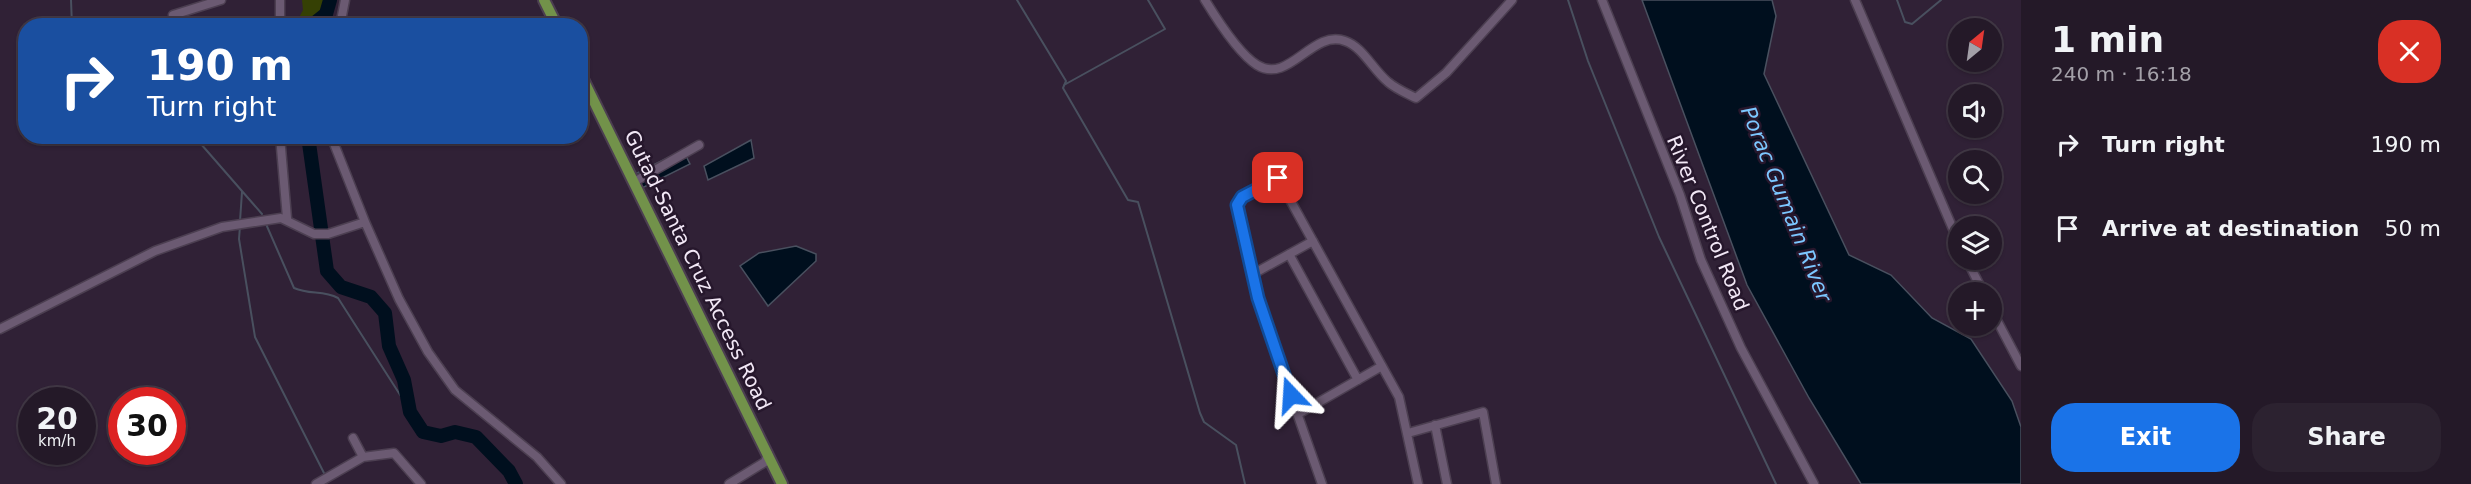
<!DOCTYPE html>
<html lang="en">
<head>
<meta charset="utf-8">
<style>
  body { margin:0; font-family:"DejaVu Sans",sans-serif; background:#2c2230; color:#f1f3f6; height:100vh; display:flex; flex-direction:column; font-size:22px; white-space:nowrap }
  * { box-sizing:border-box; margin:0 }
  p { font-size:20px; color:#a3a0a8 }
  .icon { flex:none; width:33px; height:33px; fill:none; stroke:currentColor; stroke-width:2; stroke-linecap:round; stroke-linejoin:round }
  .map { position:relative; flex:1; overflow:hidden }
  .sheet { display:flex; flex-direction:column; background:#241928; width:450px }
  .sheet>* { flex:none }
  .hud { position:absolute; left:18px; top:18px; width:570px; height:126px; border-radius:24px; box-shadow:0 2px 4px #0004,0 0 0 2px #413845; background:#1a4fa0; color:#fff; overflow:hidden }
  .needle { width:39px; rotate:29deg }
  .fabs { position:absolute; left:1948px; top:18px; display:grid; gap:12px }
  .fabs a { display:grid; place-items:center; width:54px; height:54px; border-radius:50%; background:#241928; box-shadow:0 2px 4px #0004,0 0 0 2px #413845; font-size:30px }
  .speed { position:absolute; left:18px; top:387px; display:flex; gap:12px; font-size:30px; font-weight:700; text-align:center }
  .speed>* { display:grid; place-content:center; width:78px; height:78px; border-radius:50%; background:#241928; box-shadow:0 2px 4px #0004,0 0 0 2px #413845; line-height:1 }
  .speed small { font-size:15px; font-weight:400 }
  .speed .limit { border:9px solid #d22; background:#fff; color:#111 }
  .pin { position:absolute; display:grid; place-items:center; width:51px; height:51px; color:#fff; margin:-26px; border-radius:12px; box-shadow:0 3px 9px #0006 }
  .me { position:absolute; width:66px; margin:-33px; rotate:340deg; stroke-linejoin:round; filter:drop-shadow(0 0 4px #0008) }
  .turn { display:flex; align-items:center; gap:21px; height:126px; padding:0 30px; font-size:27px }
  .turn .icon { width:78px; height:78px; stroke-width:2.5 }
  .turn b { display:block; font-size:42px; line-height:51px }
  .round { display:grid; place-items:center; flex:none; width:63px; height:63px; border-radius:24px; background:#2c2230 }
  .overview { display:flex; align-items:center; justify-content:space-between; height:102px; padding:0 30px }
  h1 { font-size:36px; font-weight:600; line-height:45px }
  .action { display:flex; gap:12px; margin-top:auto; padding:12px 30px }
  .action a { flex:1; height:69px; border-radius:24px; background:#1a73e8; color:#fff; font-size:24px; font-weight:600; line-height:69px; text-align:center }
  .action a+a { background:#2c2230; color:#f1f3f6 }
  ul { padding:0; list-style:none }
  li { display:flex; align-items:center; gap:18px; height:84px; padding:0 30px }
  li div { flex:1 }
  li b { display:block; font-size:22px }
  li em { font-style:normal }
  main { display:flex; flex:1; min-height:0 }
  .map>svg:first-child { display:block }
  .green { fill:#354004 }
  .water { fill:#000f1e; stroke:#49505f; stroke-width:1.5 }
  .lines { fill:none; stroke-linecap:round; stroke-linejoin:round }
  .stream { stroke:#49505f; stroke-width:2 }
  .river { stroke:#000f1e; stroke-width:14 }
  .minor-casing { stroke:#4c3f51; stroke-width:11 }
  .major-casing { stroke:#4c3f51; stroke-width:14 }
  .minor { stroke:#6b5a72; stroke-width:8 }
  .major { stroke:#72924a; stroke-width:10 }
  .route-casing { stroke:#114b97; stroke-width:15 }
  .route { stroke:#1a73e8; stroke-width:10 }
  .labels { text-anchor:middle; dominant-baseline:central; stroke-width:5; stroke-linejoin:round; paint-order:stroke }
  .street-label { font-size:20px; fill:#f2e8f6; stroke:#26172c }
  .water-label { font-size:21px; font-style:italic; fill:#7cc7ff; stroke:#26172c }
</style>
</head>
<body>
<main>
<div class="map">
<svg width="2021" height="484" viewBox="0 0 2021 484">
  <rect width="100%" height="100%" fill="#302136"/>
  <!-- green -->
  <path class="green" d="M302,0H326C321,16 312,26 295,25L303,10Z"/>
  <!-- water -->
  <path class="water" d="M1642,0H1772L1776,16L1764,74L1849,255L1891,275L1932,318L1971,339L2012,401L2021,427V484H1861L1809,398L1747,285Z
    M751,140L754,158L708,180L704,166Z
    M683,150L690,164L642,188L635,174Z
    M796,246L816,254V261L768,306L740,266L759,253Z"/>
  <g class="lines">
    <!-- stream -->
    <path class="stream" d="M71,0L72,26
      M1017,0L1066,81L1063,88L1128,200L1138,202L1200,413L1204,422L1236,445L1245,484
      M1568,0L1588,61L1659,237L1776,484
      M1897,0L1905,22L1912,24L1941,0
      M1064,85L1165,29L1148,0
      M194,136L262,214
      M240,221L242,192
      M266,224L294,288C310,295 323,290 338,298L404,401L409,405
      M240,226L239,239L255,337L325,475"/>
    <!-- river -->
    <path class="river" d="M311,26L326,14L330,0
      M308,136L327,271L341,287L371,297L385,313L389,346L404,380L410,412L423,432L441,436L455,432L476,437L509,471L516,484"/>
    <defs>
      <path id="minor" d="M280,0V26
        M1205,0C1216,18 1239,54 1257,65C1289,85 1312,29 1345,41C1363,47 1373,70 1388,82C1396,89 1406,93 1416,98L1446,73L1512,0
        M1602,0L1680,195L1701,260L1741,348L1814,484
        M1855,0L1959,243
        M173,15L221,0
        M340,26L345,0
        M280,136L287,218
        M634,182L699,145
        M365,222L399,299L428,352L455,390L537,457L561,484
        M1289,254L1358,380
        M1967,260L1983,292
        M1253,274L1313,241
        M1992,311L2021,366
        M0,329L155,251L222,227L281,218L314,234H328L365,222L331,136
        M1298,414L1382,366
        M1435,425L1447,484
        M1408,433L1483,412L1496,484
        M353,438L363,457L394,453L421,484
        M316,484L363,457
        M729,484L765,462L768,454
        M1322,484L1264,319L1237,205L1242,197L1278,178L1399,397L1418,484"/>
      <path id="major" d="M544,0L557,26
        M580,73L782,484"/>
    </defs>
    <!-- minor casing -->
    <use href="#minor" class="minor-casing"/>
    <!-- major casing -->
    <use href="#major" class="major-casing"/>
    <!-- minor -->
    <use href="#minor" class="minor"/>
    <!-- major -->
    <use href="#major" class="major"/>
  </g>
  <g class="lines">
    <defs>
      <path id="route" d="M1278,178L1242,197L1237,205L1258,298L1291,395"/>
    </defs>
    <!-- route casing -->
    <use href="#route" class="route-casing"/>
    <!-- route -->
    <use href="#route" class="route"/>
  </g>
  <g class="labels">
    <!-- street labels -->
    <g class="street-label">
      <text transform="translate(1708 223) rotate(68)">River Control Road</text>
      <text transform="translate(698 270) rotate(64)">Gutad-Santa Cruz Access Road</text>
    </g>
    <!-- water labels -->
    <g class="water-label">
      <text transform="translate(1786 204) rotate(68)">Porac Gumain River</text>
    </g>
  </g>
</svg>
<div class="fabs">
<a><svg class="needle" viewBox="-14 -14 28 28"><path d="M0-13l5 13h-10z" fill="#e53935"/><path d="M0 13l5-13h-10z" fill="#a3a0a8"/></svg></a>
<a><svg class="icon" aria-label="sound" viewBox="0 0 24 24"><path d="M4 9h4l5-4v14l-5-4H4zM17 9q2 3 0 6"/></svg></a>
<a><svg class="icon" aria-label="search" viewBox="0 0 24 24"><circle cx="10" cy="10" r="6"/><path d="M15 15l6 6"/></svg></a>
<a><svg class="icon" aria-label="layers" viewBox="0 0 24 24"><path d="M12 4l9 5-9 5-9-5zM3 14l9 5 9-5"/></svg></a>
<a>+</a>
</div>
<div class="speed"><div>20<small>km/h</small></div><div class="limit">30</div></div>
<div class="pin" style="left:1278px;top:178px;background:#d93025"><svg class="icon" aria-label="arrive" viewBox="0 0 24 24"><path d="M6 21V4h12l-3 4 3 4H6"/></svg></div>
<svg class="me" style="left:1291px;top:395px" viewBox="-20 -20 40 40"><path d="M0-17L14 15 0 8-14 15z" fill="#1a73e8" stroke="#fff" stroke-width="4"/></svg>
<div class="hud">
<div class="turn"><svg class="icon" aria-label="right" viewBox="0 0 24 24"><path d="M7 20v-9h11M14 6l5 5-5 5"/></svg><div><b>190 m</b>Turn right</div></div>
</div>
</div>
<section class="sheet">
<div class="overview"><div><h1>1 min</h1><p>240 m · 16:18</p></div><a class="round" style="background:#d93025;color:#fff"><svg class="icon" aria-label="close" viewBox="0 0 24 24"><path d="M6 6l12 12M18 6L6 18"/></svg></a></div>
<ul>
<li><svg class="icon" aria-label="right" viewBox="0 0 24 24"><path d="M7 20v-9h11M14 6l5 5-5 5"/></svg><div><b>Turn right</b></div><em>190 m</em></li>
<li><svg class="icon" aria-label="arrive" viewBox="0 0 24 24"><path d="M6 21V4h12l-3 4 3 4H6"/></svg><div><b>Arrive at destination</b></div><em>50 m</em></li>
</ul>
<div class="action"><a>Exit</a><a>Share</a></div>
</section>
</main>
</body>
</html>
